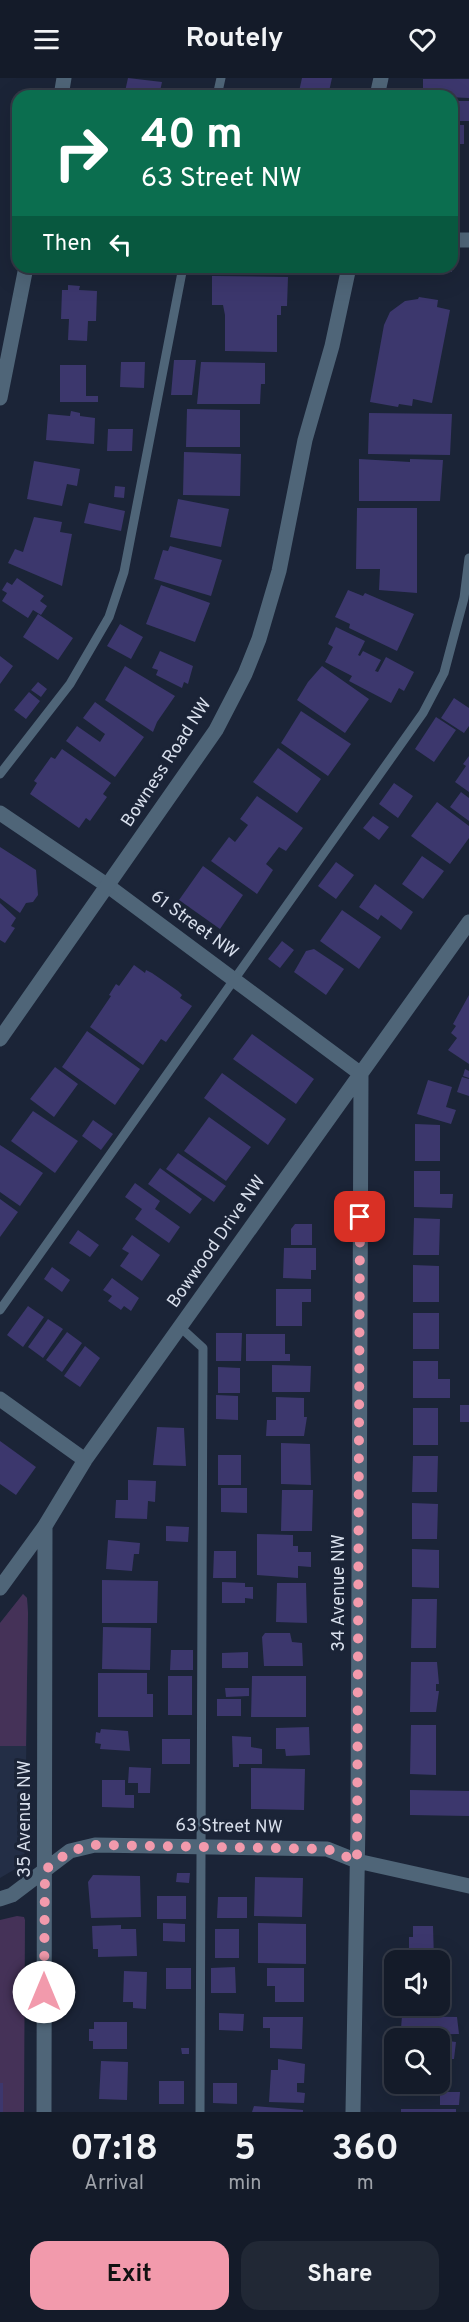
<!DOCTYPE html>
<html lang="en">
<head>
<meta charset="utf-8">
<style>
  body { margin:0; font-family:Overpass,sans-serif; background:#212835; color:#f1f3f6; height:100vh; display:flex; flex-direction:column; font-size:22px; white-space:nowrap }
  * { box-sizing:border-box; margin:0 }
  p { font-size:20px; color:#9da1a8 }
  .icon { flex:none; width:33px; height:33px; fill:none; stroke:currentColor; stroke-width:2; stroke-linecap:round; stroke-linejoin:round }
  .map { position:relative; height:2034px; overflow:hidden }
  .side { display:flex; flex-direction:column; background:#141b29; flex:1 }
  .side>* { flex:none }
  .banner { position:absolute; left:12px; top:12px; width:446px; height:183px; border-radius:18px; box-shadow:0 6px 24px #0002,0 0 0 2px #333946; background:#0b6e4f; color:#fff; overflow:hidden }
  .tools { position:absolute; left:384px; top:1872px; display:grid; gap:12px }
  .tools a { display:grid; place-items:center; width:66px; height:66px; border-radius:12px; background:#141b29; box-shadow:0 6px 24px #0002,0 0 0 2px #333946; font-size:30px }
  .pin { position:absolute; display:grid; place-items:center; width:51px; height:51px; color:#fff; margin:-26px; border-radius:12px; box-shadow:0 3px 9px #0006 }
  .me { position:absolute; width:66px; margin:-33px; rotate:0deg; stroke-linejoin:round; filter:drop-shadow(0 0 4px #0008) }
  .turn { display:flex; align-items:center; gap:21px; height:126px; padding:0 30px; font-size:27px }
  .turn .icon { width:78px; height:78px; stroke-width:2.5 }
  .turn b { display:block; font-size:42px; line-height:51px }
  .then { display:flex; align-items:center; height:57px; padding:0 30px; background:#0003; gap:12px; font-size:22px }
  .eta { display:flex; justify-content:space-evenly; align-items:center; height:102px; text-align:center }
  .eta b { font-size:36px; font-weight:700; line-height:42px }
  .primary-button { display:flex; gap:12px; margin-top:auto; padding:12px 30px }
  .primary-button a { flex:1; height:69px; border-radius:18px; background:#f29aac; color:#111; font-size:24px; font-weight:700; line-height:69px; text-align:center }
  .primary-button a+a { background:#212835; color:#f1f3f6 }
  header { display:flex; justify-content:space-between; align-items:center; height:78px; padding:0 30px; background:#141b29; font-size:27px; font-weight:700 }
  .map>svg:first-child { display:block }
  .built { fill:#232e46 }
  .green { fill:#453258 }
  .building { fill:#3c376d }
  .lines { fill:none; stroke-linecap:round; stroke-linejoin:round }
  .service { stroke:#4f6578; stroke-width:9 }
  .minor { stroke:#4f6578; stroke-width:15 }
  .tertiary { stroke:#4f6578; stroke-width:15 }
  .route { stroke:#f29aac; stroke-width:10; stroke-dasharray:0 18 }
  .labels { text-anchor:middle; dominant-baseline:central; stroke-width:6; stroke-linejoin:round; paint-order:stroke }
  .street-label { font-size:18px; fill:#d7deeb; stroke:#1b2437 }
</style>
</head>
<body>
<header><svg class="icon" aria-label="menu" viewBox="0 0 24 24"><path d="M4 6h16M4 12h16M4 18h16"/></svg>Routely<svg class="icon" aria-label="heart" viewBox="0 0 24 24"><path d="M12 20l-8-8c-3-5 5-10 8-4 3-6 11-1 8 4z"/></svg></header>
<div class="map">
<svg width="469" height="2034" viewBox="0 0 469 2034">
  <rect width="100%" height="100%" fill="#1b2437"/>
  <!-- built -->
  <path class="built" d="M23,1516L27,1520L28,1535L25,1773L22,1787L0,1800V1545Z"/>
  <!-- green -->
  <path class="green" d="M23,1516L27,1520L28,1535L26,1668H0V1545Z
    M17,1838L24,1839L25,1842L24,2034H0V1842Z"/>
  <!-- building -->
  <path class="building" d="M128,0L162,4L159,18H124Z
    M302,0H332L328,18H298Z
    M423,1H469V20L423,18Z
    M452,23H469V43H452Z
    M452,47H464V66H452Z
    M452,71H454V91H452Z
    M443,189H452V194H443Z
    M212,198L288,199L287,228H281V237H277V274L225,273V237L223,227H212Z
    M68,207L80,208L79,212L97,213L96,243H88L87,263L68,262L69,241H61L62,212H68Z
    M419,219L438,222L437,229L450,232L432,325L413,321L412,328L399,326L398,329L370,324L384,247L390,234L405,223L418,221Z
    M174,282H196L192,317H171Z
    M121,284H145L144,310L120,309Z
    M201,284L265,285V306H261L260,326H197Z
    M60,287H86V318H98V324H60Z
    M187,331L240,332V369H186Z
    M71,333L80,335V338L95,340L94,366L46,362L48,336L70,338Z
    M369,335L452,336L450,377L368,376Z
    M108,351H133L132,373H107Z
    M184,374L241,376L240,418L183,417Z
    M359,381L410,384V381L443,382L440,423H359Z
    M34,383L80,391L77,408L67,406L62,428L27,421Z
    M115,408L125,409L124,420L114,419Z
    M178,421L229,431L221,469L170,459Z
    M89,425L125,433L121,453L84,445Z
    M357,430H417V515L379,512L380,491H356Z
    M34,439L62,444L60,454L72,456L62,508L8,485L15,471L23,474Z
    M170,468L222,482L211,518L154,501L163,472L168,473Z
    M17,500L44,518L40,523L47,528L41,537L33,532L28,540L2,523L7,515L2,512L7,504L12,507Z
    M161,507L210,525L195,564L146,546Z
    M348,512L363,518L365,515L414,536L397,573L349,550L350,546L335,539Z
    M38,536L73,560L58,582L23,559Z
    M120,546L143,559L131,581L107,568Z
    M336,549L365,563L358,577L360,578L363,573L381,582L375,593L378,594L386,579L414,594L404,613L399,610L391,625L349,603L352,598L325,584L333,569L328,566Z
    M160,573L193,588L188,606L184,604L182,610L156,597L158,592L152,590Z
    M0,578L13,588L0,606Z
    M125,588L175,618L157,644L153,654L105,622Z
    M322,588L369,621L345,655L297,622L308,604Z
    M38,604L47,611L41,619L31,612Z
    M29,614L40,623L26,641L14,632Z
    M454,620L469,630V648L464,655L441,640Z
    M95,624L144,659L115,699L66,663L77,648L100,664L105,656L83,640Z
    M301,633L351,666L328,698L281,665Z
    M436,639L456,652L434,684L415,671Z
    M278,670L321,701L297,735L253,704Z
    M62,671L111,705L103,716L107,719L90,743L86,740L79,750L30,716L37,705L34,703L51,679L55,681Z
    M469,678V714L455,704L466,688L463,686Z
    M394,705L413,718L398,740L379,726Z
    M461,714L469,720V743L450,729Z
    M257,718L303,750L286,773L279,769L266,786L273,792L257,816L211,783L229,759L235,764L248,747L240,741Z
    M437,724L469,748V760L450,786L411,758Z
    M373,738L389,749L379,762L363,750Z
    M0,769L36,792L38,817L33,824L26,825L20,835L0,820Z
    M422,778L444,793L423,821L402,806Z
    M336,784L354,797L336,821L318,808Z
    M203,788L243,817L220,851L179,822Z
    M375,806L413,834L401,852L381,837L378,842L359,829Z
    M0,825L16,840L11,848L15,850L5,865L0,862Z
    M342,832L381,859L359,891L320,863Z
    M282,863L294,872L280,890L268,881Z
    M314,871L344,891L326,917L294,894L306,873Z
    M134,887L145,895L146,892L152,895L178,913L182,917L180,920L192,928L166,964L161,961L143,987L90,949L111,918L109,917L116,906L119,908Z
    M469,917V986L448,972L457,960L451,955L456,948L453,946Z
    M87,953L140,991L115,1027L62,989Z
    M252,956L314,1001L296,1026L233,981Z
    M55,989L78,1006L54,1039L30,1021Z
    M465,991L469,993V1000L463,998Z
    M222,995L286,1041L268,1067L204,1020Z
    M462,999L469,1001V1018L457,1014Z
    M428,1002L452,1009L446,1029L456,1032L451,1046L417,1036Z
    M33,1033L78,1063L55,1095L11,1063Z
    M209,1039L251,1069L226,1103L184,1073Z
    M93,1042L113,1056L101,1072L82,1058Z
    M415,1046L440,1047V1083H415Z
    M0,1067L43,1095L20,1128L0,1114Z
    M178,1075L226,1108L214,1124L166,1091Z
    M160,1090L202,1121L190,1136L148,1106Z
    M414,1093H440V1116H453L452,1130L414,1129Z
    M135,1105L160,1123L155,1131L180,1149L169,1165L135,1141L142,1131L125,1119Z
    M0,1121L18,1134L0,1159Z
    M414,1140L440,1141L439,1177H413Z
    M295,1146H312V1167H291V1151Z
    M78,1152L99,1167L90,1179L69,1165Z
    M132,1157L160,1177L142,1203L120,1188L129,1175L122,1171Z
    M284,1170H316V1192H311V1201L283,1200Z
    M413,1187L439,1188V1224H413Z
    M52,1189L70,1202L62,1214L44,1201Z
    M112,1200L139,1220L131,1233L124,1228L121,1232L108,1223L112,1218L103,1212Z
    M276,1211H311V1224H302V1248H276Z
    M28,1228L44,1239L23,1269L7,1257Z
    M413,1235H439V1271H413Z
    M48,1241L63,1251L43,1280L28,1269Z
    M67,1254L82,1265L62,1294L46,1282Z
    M216,1255H242L241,1283H216Z
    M246,1256H285V1276H290V1283H246Z
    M85,1268L100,1280L80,1309L64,1298Z
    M413,1283H438V1301H450V1320H413Z
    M272,1287L311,1288L310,1314H272Z
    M218,1289L240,1290V1315H218Z
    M216,1317L238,1318V1342L216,1341Z
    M276,1319L304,1320V1339H307L304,1358H266L267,1342H276Z
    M460,1327H469V1344H460Z
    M413,1330H438V1367H413Z
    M157,1349L184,1350L186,1388L153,1387Z
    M0,1363L36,1389L16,1417L0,1406Z
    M281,1365L310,1366L311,1407L281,1406Z
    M218,1377H241V1407H218Z
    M413,1378H438L437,1414H412Z
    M128,1402L156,1403L155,1424L148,1423L147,1441L115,1440L116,1422H128Z
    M221,1410H247V1435L221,1434Z
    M282,1412H313L312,1453H281Z
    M412,1425L438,1426L437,1461H412Z
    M166,1448L189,1449L188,1464L166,1463Z
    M257,1456L293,1457V1468H298V1474H311V1489L298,1488V1500L257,1497Z
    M108,1462L140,1465L139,1476H134L132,1493L106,1491Z
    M412,1471L439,1472V1510L412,1509Z
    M214,1473H236V1500H213Z
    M102,1502L158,1503L157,1545H102Z
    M222,1504L245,1505V1509H253V1521L245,1520V1525H222Z
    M277,1505H306L307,1545L276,1544Z
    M412,1521H437L436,1570H411Z
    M103,1549L151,1550L150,1592L102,1591Z
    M265,1555H290L292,1564L302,1565L303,1588H264L262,1559Z
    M171,1572H193V1592H170Z
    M248,1574V1590H222V1575Z
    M411,1584H437L439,1606H436V1613H439L436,1634H410Z
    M98,1595H147V1616H153V1639H98Z
    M168,1598H192V1637H168Z
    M252,1598H306V1639H251Z
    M225,1610H249V1618L226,1619Z
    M217,1621H241V1638H217Z
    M411,1647H436V1697L410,1696Z
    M309,1649L310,1677L286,1678L285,1671H276V1650Z
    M101,1651L128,1653L130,1673L100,1671L101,1666L95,1665L96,1654L100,1655Z
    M232,1658L251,1659V1669L262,1671V1686H239V1689H233Z
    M162,1661H190V1686H162Z
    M129,1689L151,1690L150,1715H138V1705H128Z
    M251,1690L305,1691L304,1732L251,1731Z
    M102,1702H125V1717H134V1730L102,1729Z
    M410,1712L469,1713V1738L410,1737Z
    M177,1795H190L189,1805L176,1804Z
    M93,1797L140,1798L141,1839L91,1840L88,1804Z
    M255,1799L303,1800L302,1839L254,1838Z
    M157,1818H186V1841H157Z
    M218,1819H247V1840H217Z
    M163,1845L185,1846V1864L163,1863Z
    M258,1845L306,1846V1886L258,1885Z
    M121,1847V1851H136L137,1878L98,1879V1871H93L92,1848Z
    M413,1848H433L434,1882H409V1859H413Z
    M215,1851H239V1880H215Z
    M235,1889L236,1915H211V1890Z
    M166,1890H191V1911H166Z
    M267,1890H304V1924H275V1908H267Z
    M440,1892H451L450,1934L402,1933V1928H440Z
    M124,1893L147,1894L146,1931L133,1930V1924H123Z
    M219,1935L244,1936L243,1953L219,1952Z
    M402,1938L457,1939L459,1956L404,1957L401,1950Z
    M263,1939H303L302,1971L270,1970V1950H263Z
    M94,1944H127V1971H93V1963H89V1951H94Z
    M440,1962L456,1964L454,1981H440Z
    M181,1970H189V1976H182Z
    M278,1981L305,1986L304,2005H297V2014L305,2015L304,2025L269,2024L271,1992H278Z
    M101,1983L128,1984L127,2022L99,2021Z
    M159,2003H184V2026H159Z
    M0,2005H3V2034H0Z
    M213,2005H237V2026L213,2025Z
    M407,2006H438V2013H431V2016H407Z
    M440,2014H460L459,2027H440Z
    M254,2028L303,2032V2034H252Z
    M401,2031H456V2034H401Z"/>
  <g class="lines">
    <!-- service -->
    <path class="service" d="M217,18L221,0
      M0,696L70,606L109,539L124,494L183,189
      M0,1232L423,635L444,595L464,520L469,480
      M180,1249L203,1270L200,2034"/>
    <!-- minor -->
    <path class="minor" d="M61,18L64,0
      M377,18L381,0
      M0,320L26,189
      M0,735L108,808L361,996L358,1745L353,2034
      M0,1321L85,1382
      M0,1510L45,1448L85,1382L469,844
      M0,1821L12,1817L70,1773L95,1767L327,1771L357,1783L469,1808
      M44,2034L45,1448"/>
    <!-- tertiary -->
    <path class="tertiary" d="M452,162H469
      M0,961L216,652L245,596L259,561L279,493L305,362L332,268L349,189"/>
  </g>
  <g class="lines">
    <!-- route -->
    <path class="route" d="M44,1914L45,1792L70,1773L95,1767L327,1771L357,1783L360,1139"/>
  </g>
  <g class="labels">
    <!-- street labels -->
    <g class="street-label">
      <text transform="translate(167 685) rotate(-57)">Bowness Road NW</text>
      <text transform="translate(194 847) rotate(36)">61 Street NW</text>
      <text transform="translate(217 1164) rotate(-55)">Bowwood Drive NW</text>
      <text transform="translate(339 1515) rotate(-90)">34 Avenue NW</text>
      <text transform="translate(25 1741) rotate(-90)">35 Avenue NW</text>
      <text transform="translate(229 1749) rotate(1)">63 Street NW</text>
    </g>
  </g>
</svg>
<div class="tools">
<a><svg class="icon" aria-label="sound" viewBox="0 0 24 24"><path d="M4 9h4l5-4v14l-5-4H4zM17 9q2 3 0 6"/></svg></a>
<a><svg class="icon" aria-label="search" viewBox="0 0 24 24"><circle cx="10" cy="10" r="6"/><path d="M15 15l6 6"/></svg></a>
</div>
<div class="pin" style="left:360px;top:1139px;background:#d93025"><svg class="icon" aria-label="arrive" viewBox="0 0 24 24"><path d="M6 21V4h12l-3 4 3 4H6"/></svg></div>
<svg class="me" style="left:44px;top:1914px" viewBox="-20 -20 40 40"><circle r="19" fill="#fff"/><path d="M0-13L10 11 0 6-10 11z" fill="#f29aac"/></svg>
<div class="banner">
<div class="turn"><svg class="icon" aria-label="right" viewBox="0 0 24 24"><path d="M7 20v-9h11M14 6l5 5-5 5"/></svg><div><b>40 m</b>63 Street NW</div></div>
<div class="then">Then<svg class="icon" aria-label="left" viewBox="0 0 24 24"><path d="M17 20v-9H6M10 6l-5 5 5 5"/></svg></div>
</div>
</div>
<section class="side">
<div class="eta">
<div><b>07:18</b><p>Arrival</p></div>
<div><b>5</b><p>min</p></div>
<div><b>360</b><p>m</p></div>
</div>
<div class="primary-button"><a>Exit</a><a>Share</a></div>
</section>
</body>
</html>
